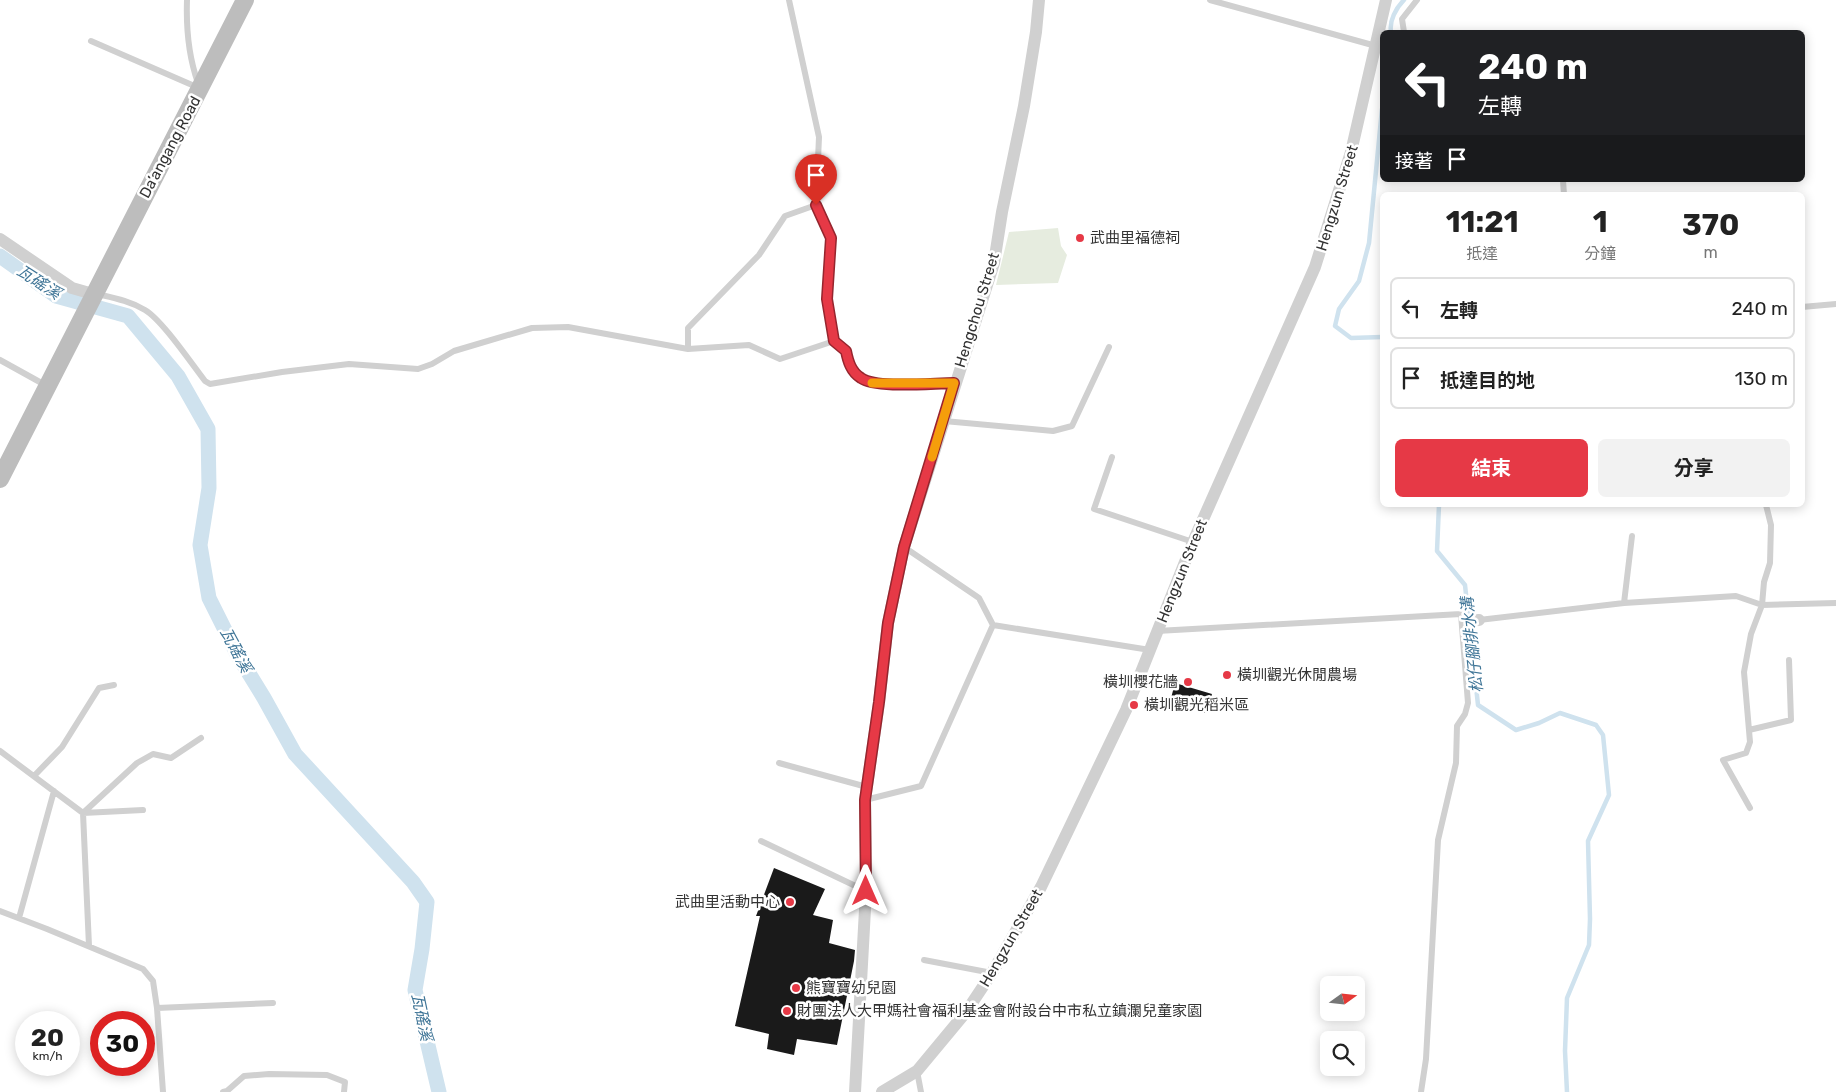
<!DOCTYPE html>
<html lang="zh-TW">
<head>
<meta charset="utf-8">
<style>
  body { margin:0; font-family:Rubik,"Noto Sans TC",sans-serif; background:#f2f2f2; color:#222; height:100vh; display:flex; flex-direction:column; font-size:19px; white-space:nowrap }
  * { box-sizing:border-box; margin:0 }
  p { font-size:16px; color:#767676 }
  .icon { flex:none; width:28px; height:28px; fill:none; stroke:currentColor; stroke-width:2; stroke-linecap:round; stroke-linejoin:round }
  .map { position:relative; flex:1; overflow:hidden }
  .panel { position:absolute; left:1380px; top:192px; width:425px; height:315px; display:flex; flex-direction:column; background:#fff; border-radius:8px; box-shadow:0 2px 12px #0003 }
  .panel>* { flex:none }
  .guide { position:absolute; left:1380px; top:30px; width:425px; height:152px; border-radius:8px; box-shadow:0 2px 12px #0003; background:#202124; color:#fff; overflow:hidden }
  .needle { width:32px; rotate:75deg }
  .fabs { position:absolute; left:1320px; top:976px; display:grid; gap:10px }
  .fabs a { display:grid; place-items:center; width:45px; height:45px; border-radius:8px; background:#fff; box-shadow:0 2px 12px #0003; font-size:25px }
  .speed { position:absolute; left:15px; top:1011px; display:flex; gap:10px; font-size:25px; font-weight:700; text-align:center }
  .speed>* { display:grid; place-content:center; width:65px; height:65px; border-radius:50%; background:#fff; box-shadow:0 2px 12px #0003; line-height:1 }
  .speed small { font-size:12px; font-weight:400 }
  .speed .limit { border:8px solid #d22; background:#fff; color:#111 }
  .pin { position:absolute; display:grid; place-items:center; width:42px; height:42px; color:#fff; margin:-51px -21px; border-radius:50% 50% 50% 0; rotate:-45deg; box-shadow:0 0 5px #0007 }
  .pin .icon { rotate:45deg }
  .me { position:absolute; width:55px; margin:-28px; rotate:0deg; stroke-linejoin:round; filter:drop-shadow(0 0 4px #0008) }
  .turn { display:flex; align-items:center; gap:18px; height:105px; padding:0 15px; font-size:22px }
  .turn .icon { width:65px; height:65px; stroke-width:2.5 }
  .turn b { display:block; font-size:35px; line-height:42px }
  .then { display:flex; align-items:center; height:48px; padding:0 15px; background:#0003; gap:10px; font-size:19px }
  .eta { display:flex; justify-content:space-evenly; align-items:center; height:85px; text-align:center }
  .eta b { font-size:30px; font-weight:700; line-height:35px }
  .cta { display:flex; gap:10px; margin-top:auto; padding:10px 15px }
  .cta a { flex:1; height:58px; border-radius:8px; background:#e63946; color:#fff; font-size:20px; font-weight:700; line-height:58px; text-align:center }
  .cta a+a { background:#f2f2f2; color:#222 }
  ul { padding:0; list-style:none }
  li { display:flex; align-items:center; gap:15px; height:62px; margin:0 10px 8px; padding:0 5px; border:2px solid #e0e0e0; border-radius:8px }
  li div { flex:1 }
  li b { display:block; font-size:19px }
  li em { font-style:normal }
  .map>svg:first-child { display:block }
  .green { fill:#e6ecdf }
  .lines { fill:none; stroke-linecap:round; stroke-linejoin:round }
  .stream { stroke:#cfe2ee; stroke-width:4.5 }
  .canal { stroke:#cfe2ee; stroke-width:15 }
  .building { fill:#1a1a1a }
  .service { stroke:#d0d0d0; stroke-width:6 }
  .minor { stroke:#d0d0d0; stroke-width:12 }
  .secondary { stroke:#bdbdbd; stroke-width:18 }
  .route-casing { stroke:#96252e; stroke-width:12 }
  .route { stroke:#e63946; stroke-width:9 }
  .slow { stroke:#f59e0b; stroke-width:9 }
  .poi-dot { fill:#e63946; stroke:#fff; stroke-width:2 }
  .labels { text-anchor:middle; dominant-baseline:central; stroke-width:5; stroke-linejoin:round; paint-order:stroke }
  .street-label { font-size:15px; fill:#333; stroke:#fff }
  .poi-label { font-size:15px; fill:#333; stroke:#fff; text-anchor:start }
  .water-label { font-size:16px; font-style:italic; fill:#3f7597; stroke:#fff }
</style>
</head>
<body>
<div class="map">
<svg width="1836" height="1092" viewBox="0 0 1836 1092">
  <rect width="100%" height="100%" fill="#fff"/>
  <!-- green -->
  <path class="green" d="M1058,228L1061,246L1067,255L1058,283L996,285L1009,232Z"/>
  <g class="lines">
    <!-- stream -->
    <path class="stream" d="M1391,32C1389,21 1396,8 1404,0
      M1382,109L1369,243L1359,281L1339,309L1335,326L1351,338L1382,337
      M1439,505L1437,551L1465,585L1478,705L1516,730L1539,723L1560,713L1596,725L1603,735L1609,795L1588,841L1590,919L1589,945L1567,998L1565,1051L1567,1092"/>
    <!-- canal -->
    <path class="canal" d="M0,256L56,296L128,316L178,376L208,429L209,488L200,545L209,598L237,654L264,698L295,754L413,882L427,902L422,949L415,990L439,1092"/>
  </g>
  <!-- building -->
  <path class="building" d="M1175,683L1212,694L1206,713L1170,702Z
    M774,868L825,889L813,915L833,920L829,943L855,950L854,961L837,1045L797,1039L794,1055L767,1049L769,1034L735,1026L760,916H756Z"/>
  <g class="lines">
    <!-- service -->
    <path class="service" d="M187,0C186,29 188,55 198,83
      M789,0L819,137L816,205L831,238L827,299L834,341L846,351C848,361 852,372 861,378C876,389 933,383 955,383
      M1210,0L1376,46
      M1404,32L1402,19L1417,0
      M91,41L199,88
      M1563,180L1564,195
      M97,294C114,298 130,301 145,310C162,320 191,363 205,381L210,384L282,372L349,364L418,369L432,364L454,351L532,328L568,327L688,349L749,345L780,359L834,341
      M1802,307L1836,304
      M688,349V328L759,255L785,216L816,205
      M0,360L47,386
      M944,421L1053,431L1072,426L1109,347
      M1112,457L1094,509L1193,542
      M904,547L979,598L993,625L1150,650
      M1624,603L1632,536
      M1479,620L1624,603L1736,596L1762,605L1836,603
      M1157,631L1461,614L1463,617
      M1749,730L1791,720L1789,660
      M0,751L83,813L137,763L153,754L171,758L201,738
      M779,763L867,787
      M34,776L62,747L99,688L114,685
      M865,800L921,786L993,625
      M1750,808L1723,760L1746,753L1750,742L1744,672L1751,634L1762,605L1764,582L1770,563L1771,525L1766,505
      M761,841L866,891
      M0,911L47,929L143,969L153,981L157,1008L273,1003
      M19,918L54,791
      M89,946L83,813L143,810
      M924,960L992,973
      M157,1008L163,1092
      M917,1071L921,1092
      M223,1092L227,1091L244,1076L269,1074L327,1075L345,1082L344,1092
      M1421,1092L1426,1059L1438,840L1456,763L1457,726L1465,714L1468,703L1461,614"/>
    <!-- minor -->
    <path class="minor" d="M0,239L72,288L93,294
      M1468,621L1479,620
      M855,1092L866,891L865,800L879,703L888,623L904,547L994,263L1002,212L1024,106L1036,32L1039,0
      M882,1092L917,1071L966,1012L992,973L1041,887L1126,710L1193,542L1315,267L1351,152L1386,0"/>
    <!-- secondary -->
    <path class="secondary" d="M0,479L245,0"/>
  </g>
  <g class="lines">
    <defs>
      <path id="route" d="M816,205L831,238L827,299L834,341L846,351C848,361 851,372 861,378C876,389 933,383 954,383L904,547L888,623L879,702L865,800L866,891"/>
    </defs>
    <!-- route casing -->
    <use href="#route" class="route-casing"/>
    <!-- route -->
    <use href="#route" class="route"/>
    <!-- slow -->
    <path class="slow" d="M872,383H954L932,457"/>
  </g>
  <!-- markers -->
  <g class="poi-dot">
    <circle cx="1080" cy="238" r="5"/>
    <circle cx="1227" cy="675" r="5"/>
    <circle cx="1188" cy="682" r="5"/>
    <circle cx="1134" cy="705" r="5"/>
    <circle cx="790" cy="902" r="5"/>
    <circle cx="796" cy="988" r="5"/>
    <circle cx="787" cy="1011" r="5"/>
  </g>
  <g class="labels">
    <!-- street labels -->
    <g class="street-label">
      <text transform="translate(170 147) rotate(-62)">Da’angang Road</text>
      <text transform="translate(1337 198) rotate(-73)">Hengzun Street</text>
      <text transform="translate(977 310) rotate(-73)">Hengchou Street</text>
      <text transform="translate(1182 571) rotate(-68)">Hengzun Street</text>
      <text transform="translate(1011 938) rotate(-60)">Hengzun Street</text>
    </g>
    <!-- poi labels -->
    <g class="poi-label">
      <text x="1090" y="238">武曲里福德祠</text>
      <text x="1237" y="675">橫圳觀光休閒農場</text>
      <text x="1178" y="682" text-anchor="end">橫圳櫻花牆</text>
      <text x="1144" y="705">橫圳觀光稻米區</text>
      <text x="780" y="902" text-anchor="end">武曲里活動中心</text>
      <text x="806" y="988">熊寶寶幼兒園</text>
      <text x="797" y="1011">財團法人大甲媽社會福利基金會附設台中市私立鎮瀾兒童家園</text>
    </g>
    <!-- water labels -->
    <g class="water-label">
      <text transform="translate(39 282) rotate(33)">瓦磘溪</text>
      <text transform="translate(1472 645) rotate(-96)">松仔腳排水溝</text>
      <text transform="translate(236 650) rotate(62)">瓦磘溪</text>
      <text transform="translate(422 1017) rotate(78)">瓦磘溪</text>
    </g>
  </g>
</svg>
<div class="fabs">
<a><svg class="needle" viewBox="-14 -14 28 28"><path d="M0-13l5 13h-10z" fill="#e53935"/><path d="M0 13l5-13h-10z" fill="#767676"/></svg></a>
<a><svg class="icon" aria-label="search" viewBox="0 0 24 24"><circle cx="10" cy="10" r="6"/><path d="M15 15l6 6"/></svg></a>
</div>
<div class="speed"><div>20<small>km/h</small></div><div class="limit">30</div></div>
<div class="pin" style="left:816px;top:205px;background:#d93025"><svg class="icon" aria-label="arrive" viewBox="0 0 24 24"><path d="M6 21V4h12l-3 4 3 4H6"/></svg></div>
<svg class="me" style="left:866px;top:891px" viewBox="-20 -20 40 40"><path d="M0-17L14 15 0 8-14 15z" fill="#e63946" stroke="#fff" stroke-width="4"/></svg>
<div class="guide">
<div class="turn"><svg class="icon" aria-label="left" viewBox="0 0 24 24"><path d="M17 20v-9H6M10 6l-5 5 5 5"/></svg><div><b>240 m</b>左轉</div></div>
<div class="then">接著<svg class="icon" aria-label="arrive" viewBox="0 0 24 24"><path d="M6 21V4h12l-3 4 3 4H6"/></svg></div>
</div>
<section class="panel">
<div class="eta">
<div><b>11:21</b><p>抵達</p></div>
<div><b>1</b><p>分鐘</p></div>
<div><b>370</b><p>m</p></div>
</div>
<ul>
<li><svg class="icon" aria-label="left" viewBox="0 0 24 24"><path d="M17 20v-9H6M10 6l-5 5 5 5"/></svg><div><b>左轉</b></div><em>240 m</em></li>
<li><svg class="icon" aria-label="arrive" viewBox="0 0 24 24"><path d="M6 21V4h12l-3 4 3 4H6"/></svg><div><b>抵達目的地</b></div><em>130 m</em></li>
</ul>
<div class="cta"><a>結束</a><a>分享</a></div>
</section>
</div>
</body>
</html>
